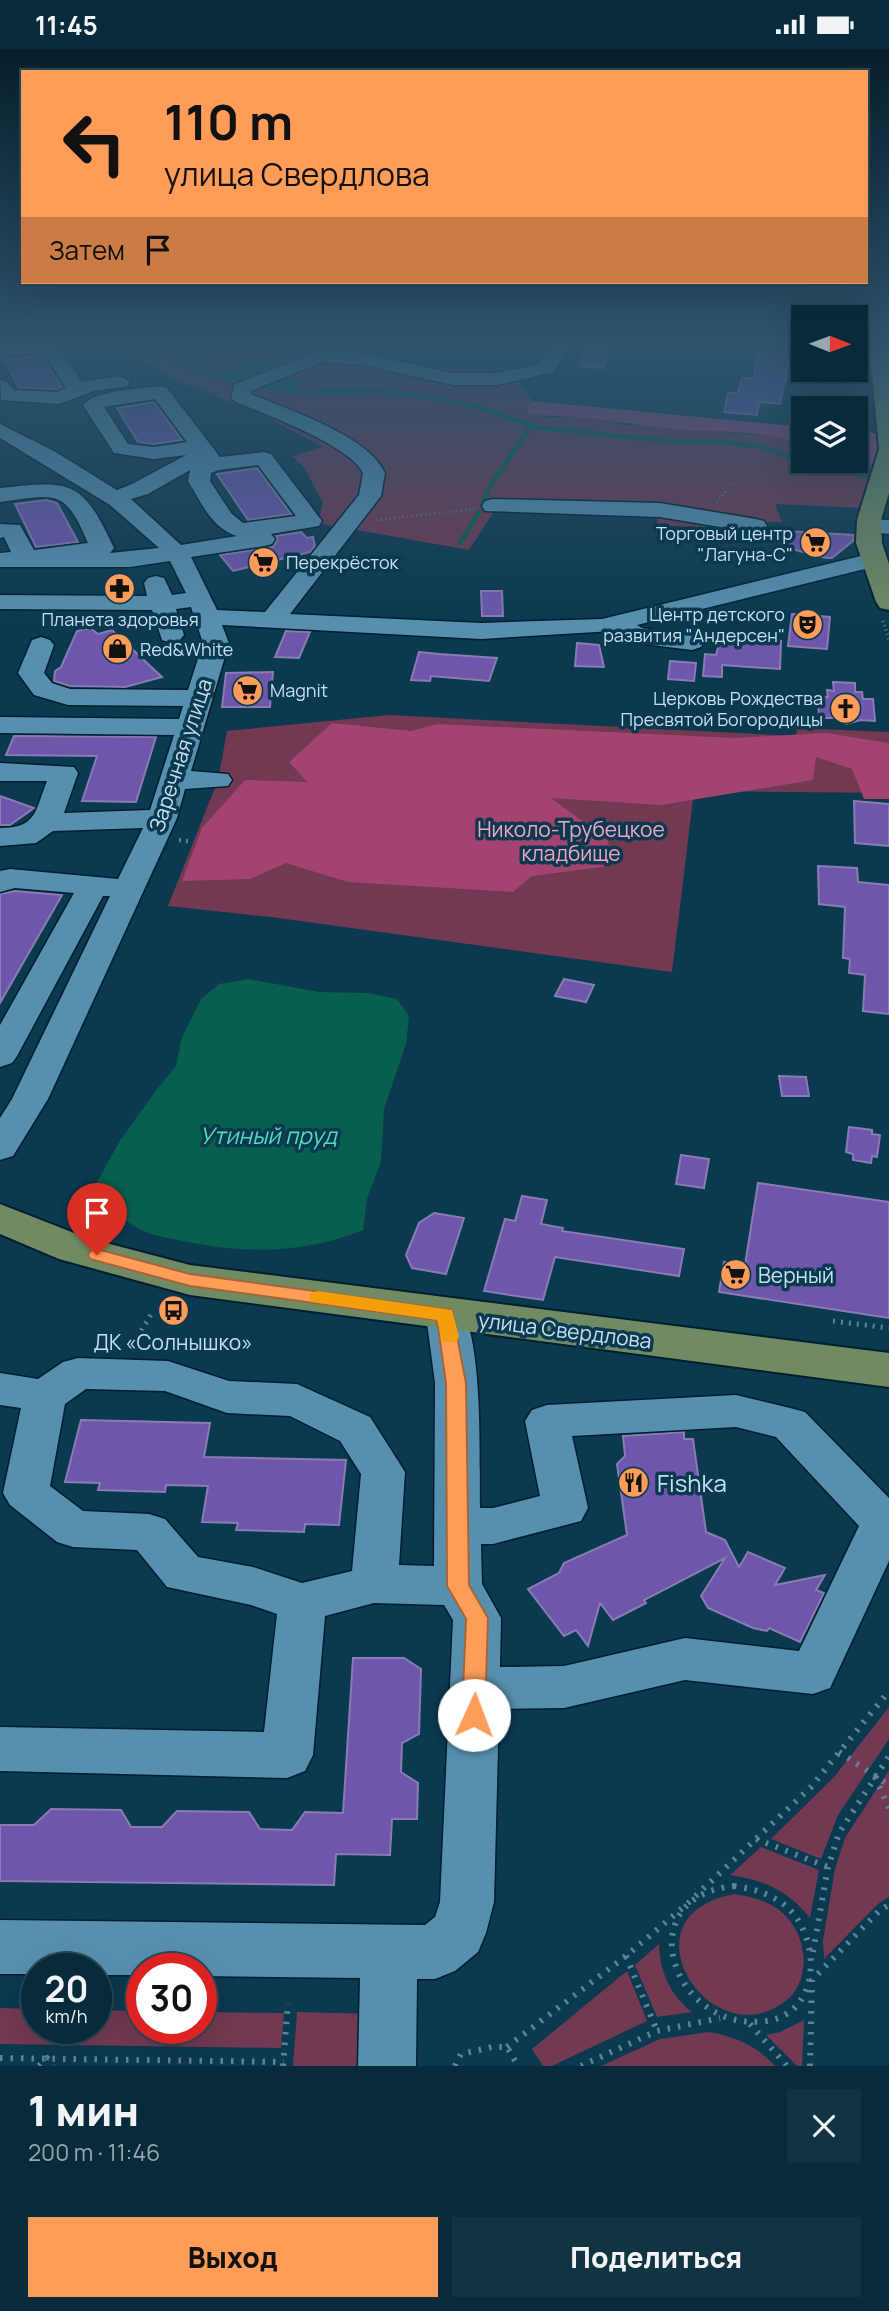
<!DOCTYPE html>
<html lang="ru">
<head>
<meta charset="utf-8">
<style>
  body { margin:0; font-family:Manrope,sans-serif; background:#113342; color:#f1f3f6; height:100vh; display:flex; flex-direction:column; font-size:26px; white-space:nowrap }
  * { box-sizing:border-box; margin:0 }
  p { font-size:23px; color:#98a7af }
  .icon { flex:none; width:38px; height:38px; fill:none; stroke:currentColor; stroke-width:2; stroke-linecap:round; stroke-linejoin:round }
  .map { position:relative; height:2017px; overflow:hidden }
  .panel { display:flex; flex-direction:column; background:#082b3b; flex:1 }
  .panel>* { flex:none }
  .banner { position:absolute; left:21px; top:21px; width:847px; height:214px; border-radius:0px; box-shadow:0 7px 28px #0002,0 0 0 2px #294755; background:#fe9c58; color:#111; overflow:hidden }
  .needle { width:46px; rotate:91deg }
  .fabs { position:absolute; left:791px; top:256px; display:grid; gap:14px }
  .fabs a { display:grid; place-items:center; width:77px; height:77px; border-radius:0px; background:#082b3b; box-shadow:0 7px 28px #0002,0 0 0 2px #294755; font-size:35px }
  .speed { position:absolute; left:21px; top:1904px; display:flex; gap:14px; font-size:35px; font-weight:700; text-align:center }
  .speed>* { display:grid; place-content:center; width:91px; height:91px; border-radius:50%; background:#082b3b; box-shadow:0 7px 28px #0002,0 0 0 2px #294755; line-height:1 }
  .speed small { font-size:18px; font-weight:400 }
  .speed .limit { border:10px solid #d22; background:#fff; color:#111 }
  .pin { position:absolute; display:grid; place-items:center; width:60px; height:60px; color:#fff; margin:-72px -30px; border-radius:50% 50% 50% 0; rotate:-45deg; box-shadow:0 0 7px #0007 }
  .pin .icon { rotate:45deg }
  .me { position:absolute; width:77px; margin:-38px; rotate:2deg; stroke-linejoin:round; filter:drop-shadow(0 0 5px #0008) }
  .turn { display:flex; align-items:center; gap:24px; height:147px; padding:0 28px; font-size:32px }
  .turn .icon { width:91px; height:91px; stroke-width:2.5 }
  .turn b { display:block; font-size:49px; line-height:60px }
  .then { display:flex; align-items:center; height:66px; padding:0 28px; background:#0003; gap:14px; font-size:26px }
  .round { display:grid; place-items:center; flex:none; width:74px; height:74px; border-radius:0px; background:#113342 }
  .head { display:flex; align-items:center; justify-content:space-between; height:119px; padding:0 28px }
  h1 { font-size:42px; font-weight:800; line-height:52px }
  .button { display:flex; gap:14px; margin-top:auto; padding:14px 28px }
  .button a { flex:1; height:80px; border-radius:0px; background:#fe9c58; color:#111; font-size:28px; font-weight:800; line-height:80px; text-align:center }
  .button a+a { background:#113342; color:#f1f3f6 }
  .status { display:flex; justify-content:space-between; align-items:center; height:49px; padding:0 35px; background:#082b3b; direction:ltr }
  .status svg { height:19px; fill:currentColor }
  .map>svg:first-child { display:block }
  .green { fill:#723952; fill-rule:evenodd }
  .forest { fill:#a34470 }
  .water { fill:#085f4d }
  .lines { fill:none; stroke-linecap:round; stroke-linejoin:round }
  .stream { stroke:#085f4d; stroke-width:4.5 }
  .building { fill:#6e56ad; stroke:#887db0; stroke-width:2 }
  .minor-casing { stroke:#011f2e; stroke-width:3 }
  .major-casing { stroke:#011f2e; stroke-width:4 }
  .path-far4 { stroke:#5d8397; stroke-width:2.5; stroke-dasharray:1 3.5; stroke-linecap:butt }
  .path-far3 { stroke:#5d8397; stroke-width:3.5; stroke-dasharray:1 3.5; stroke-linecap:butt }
  .path-far2 { stroke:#5d8397; stroke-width:4.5; stroke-dasharray:2 5; stroke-linecap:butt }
  .path-far1 { stroke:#5d8397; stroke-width:5; stroke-dasharray:2 6; stroke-linecap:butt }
  .path { stroke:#5d8397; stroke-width:6; stroke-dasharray:2.5 8; stroke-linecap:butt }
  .minor { fill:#5790af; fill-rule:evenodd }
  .major { fill:#708b64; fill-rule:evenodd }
  .route { fill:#fe9c58; stroke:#a56539; stroke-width:2 }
  .slow { fill:#f59e0b }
  .labels { text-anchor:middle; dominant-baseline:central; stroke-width:7; stroke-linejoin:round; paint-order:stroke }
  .far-poi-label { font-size:18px; fill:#c4e0f1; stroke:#0b394f; text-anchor:end }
  .street-label { font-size:21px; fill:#c4e0f1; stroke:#0b394f }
  .park-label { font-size:21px; fill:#f1a4c3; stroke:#0b394f }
  .poi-label { font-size:21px; fill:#c4e0f1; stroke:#0b394f; text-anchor:start }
  .water-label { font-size:23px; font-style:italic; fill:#50ddbb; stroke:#0b394f }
  .near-poi-label { font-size:24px; fill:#c4e0f1; stroke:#0b394f; text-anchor:start }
</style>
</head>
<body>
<div class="status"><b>11:45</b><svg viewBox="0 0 49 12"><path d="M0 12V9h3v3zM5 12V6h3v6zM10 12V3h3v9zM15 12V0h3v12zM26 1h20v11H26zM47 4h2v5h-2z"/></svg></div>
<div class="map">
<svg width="889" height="2017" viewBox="0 0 889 2017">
  <rect width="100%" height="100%" fill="#0b394f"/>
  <!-- green -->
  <path class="green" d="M105,294H349C390,322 462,319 511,323L532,352L528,357L547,369L571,367L605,370L625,376L652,375L683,380L781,387L803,395V411H835L878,417L864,459L775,455L782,473H740L742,481L657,476L658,463L496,459L469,501L318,474L323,454L304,418L292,407L323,398L261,365L186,335ZM269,313L279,321L219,330L203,322L221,323L222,320Z
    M389,666L796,687L797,679L889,683V744L694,742L672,923L271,868L168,857L218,731L227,682Z
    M889,1658V1690L838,1766L821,1810L771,1790L834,1728Z
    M889,1721V1848L878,1855L824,1910L823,1891L835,1820L845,1789Z
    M761,1798L819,1821L810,1869C788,1842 765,1831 730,1826Z
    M735,1845C751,1848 766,1851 779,1861C808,1883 814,1932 783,1954C708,2007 619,1865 735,1845Z
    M659,1895C660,1923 670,1946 692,1963L657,1968L635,1916Z
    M627,1922L647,1972L552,2017H543L532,2000Z
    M0,1959L37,1960V1979H96V1961L142,1962V1979H201V1963L284,1964L281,1999L0,1995Z
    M297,1963L373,1965L371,2017H293Z
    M804,1971L802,2017H797L766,1986L780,1983Z
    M709,1983C736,1988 756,1996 775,2017H601L660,1990Z"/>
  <!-- forest -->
  <path class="forest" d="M532,352L803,378V395C766,382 726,383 687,381C649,378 613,371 575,368C559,366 544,368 528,364V357Z
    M856,382L883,385L878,417L835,411H856Z
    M332,674L411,682L437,675L734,689L826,684L889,694V750H864L852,720L816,708L813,731L661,756L551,749L608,791L610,817L532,827L513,843L348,833L286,814L250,830L182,832L202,779L245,731L307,733L289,713Z"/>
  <!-- water -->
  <path class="water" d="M253,312L274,314L279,321C246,332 233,339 201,322L221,323L222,320L239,318L242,313Z
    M282,329L298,332L301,336L295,340L318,342L319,339L340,338L342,343L359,346L277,343L270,342L266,337Z
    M248,930L319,943L367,944L397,950L409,967L406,995L384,1060L381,1112L367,1150L363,1181C305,1205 244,1205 183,1192C172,1189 157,1188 146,1183C125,1175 107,1156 95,1137L119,1093L157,1040L176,1017L182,988L201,950L219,935Z"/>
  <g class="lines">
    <!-- stream -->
    <path class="stream" d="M149,294L197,320L213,324
      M332,343L373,341L428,348L478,358L540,379L676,393H725L763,398L806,414L866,427H889
      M482,456L490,437L531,377
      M460,494L479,463"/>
  </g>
  <!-- building -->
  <path class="building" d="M589,294H612L603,319L580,317Z
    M758,294L803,296V323L787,322L780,355L759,353L757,366L724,363L728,344H738L742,329H754Z
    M32,308L43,309L62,338L57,340L19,339L4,310Z
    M154,353L182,391L154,395L138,393L117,359Z
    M257,419L291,465L248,471L217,425Z
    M46,451L57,454L78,493L36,498L15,455Z
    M768,481L854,486L853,492L832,509H826L792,500L763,485Z
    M301,483L307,489L313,488L315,497L310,503L233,522L220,506L273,498L277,491L276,487Z
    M481,542H502L503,567H482Z
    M792,565L830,568L827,600L788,597Z
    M90,579L98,585L112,581L162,628L125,638L70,637L54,632L55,622L61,618L77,582Z
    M286,582L310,583L299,609L275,608Z
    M721,587L781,592L780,620L722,616V628L703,627L705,605L716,606Z
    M577,594L599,596L604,618L575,617Z
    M419,603L439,605L497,609L489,632L431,627L430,632L411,631Z
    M670,612L696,614L694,632L668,630Z
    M273,623L270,658H222L226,624Z
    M833,633L855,634V643H862L863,650H873L875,672L861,671L846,675L835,669H819L818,647L828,648L827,641L834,642Z
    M14,687L156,688L136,753L82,752L97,707L6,706Z
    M0,747L34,759L10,776H0Z
    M854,752L889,755V797L855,794Z
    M818,817L857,819L858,833L889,836V965L863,962L865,926L849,924L850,910L843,909L845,858L819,855Z
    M15,842L62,846L0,954V845Z
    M564,930L594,936L586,953L555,947Z
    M779,1027L806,1028L809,1047H782Z
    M849,1078L872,1081V1085L880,1086L877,1108L872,1107L871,1114L853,1111V1105L846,1103Z
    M681,1106L709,1110L704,1139L676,1135Z
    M758,1134L889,1153V1269L719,1243L724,1213L745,1216Z
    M522,1147L547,1151L541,1175L563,1179L562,1182L684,1200L679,1227L555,1208L543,1251L484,1242L505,1170L515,1172Z
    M434,1164L464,1169L446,1225L412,1219L406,1206L419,1174Z
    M81,1371L210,1374L204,1408L346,1411L339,1476L305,1475L304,1483L236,1481L238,1474L202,1473L208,1437L166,1436L165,1443L98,1441L100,1434L65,1433Z
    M684,1383V1390H693L706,1483L725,1491L739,1518L748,1503L785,1519L775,1536L825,1526L816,1541L824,1544L800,1593L769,1579L767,1582L753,1579L708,1559L701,1547L725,1509L644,1551L646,1554L613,1571L600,1554L588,1597L576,1581L564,1587L528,1540L559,1524L564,1514L627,1486L617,1415L625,1407L623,1387Z
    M353,1609H404L421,1620L419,1685L402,1694L401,1723L418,1734L417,1770H392L390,1806L336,1805L334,1836L0,1832V1776H34L51,1760L121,1761L131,1778H162L177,1762L249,1763L260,1780L292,1781L305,1763L343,1764Z"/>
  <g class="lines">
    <defs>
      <path id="minor" d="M39,294L58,298L82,333L120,327L130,333L127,337L94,342L59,355L1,351L0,331L7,333L14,341L57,343L66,339L45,307L32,305L0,308V296Z
        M553,294H572L553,323L498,336H453L363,316L323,313L251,342V345C288,361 368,386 385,424L381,447L290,565L481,574L602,570L873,504L881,506L885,511L881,516L637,576L642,579L701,588L705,593L701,598L692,601L635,594L626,591L613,582L481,590L222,576L229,594L191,722L228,725L232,731L228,737L185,740L177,769L48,1050L13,1107L0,1111V1069L12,1050L110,847H103L17,1007L12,1014L0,1018V976L74,844L15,839L0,843V822L10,820L118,830L143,779L53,782L36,794L0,797V779C37,779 35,762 47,732H0V714L74,718L78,724L64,764L150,761L174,686L0,684V668L179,670L183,657L68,656L34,646L18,624L32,591L41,588L50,591L54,596L44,624L52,634L70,640L188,641L203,594L191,558L176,560L184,586L180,591L171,594L162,591L152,561L0,560V546L147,547L144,534L148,529L156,527L164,529L172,546L186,544L170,512L130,518H0V504L11,503L4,488L0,489V475L20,476L34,501L88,494C64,438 56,446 0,453V439C73,431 82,431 114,499L110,504L159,499L110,456L0,389V375L54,402L117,441L132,435L186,406L154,410L114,404L83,356C95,341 141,340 160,337L167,339L220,408L264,403L271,405L322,472L319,477L271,485L275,490L272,495L264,497L191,508L217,561L265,563L359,446L363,424C350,396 264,365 234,352L231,348L235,335L321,301L363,304L453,324H498L539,315ZM155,350L187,393L154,398L128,395L104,358ZM258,416L296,467L243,474L231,464L210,432L211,424L219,421ZM190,421L188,432C201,453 211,479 237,487L181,496L131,450L148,445Z
        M493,450L660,454L756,470L764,472L767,477L764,482L756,484L660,468L485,462L482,457L485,452Z
        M869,470L889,471V485L861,482L858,477L861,472Z
        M446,1252L460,1256C484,1295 479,1410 480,1459H493L540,1447L525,1372L532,1361L547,1356L736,1346L790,1359L805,1363L889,1449V1512L830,1639L813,1645L685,1631L564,1659L499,1660L494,1853L486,1884L478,1903L455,1922L435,1930H417L416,2017H358L360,1929L201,1927V1920H142V1926H96V1920H37V1925H0V1871L425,1876L435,1868L440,1853L453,1571L444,1556L374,1554L325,1567L313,1706L305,1722L287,1729L0,1722V1678L264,1683L277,1565L251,1556L167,1538L137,1501L73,1498L57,1493L10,1456L3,1444L21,1359L0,1356V1324L38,1330L63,1313L78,1309L168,1312L229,1332L297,1335L370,1368L405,1423L399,1516L434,1517L435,1334L426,1266L432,1256ZM86,1340L165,1342L227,1364L290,1367L340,1392L361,1425L352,1522L302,1534L253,1518L198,1508L165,1470L149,1465L83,1462L50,1437L65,1355ZM736,1378L776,1388L859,1477L799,1602L685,1589L564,1617L500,1618L501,1569L482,1535L481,1495H493L581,1472L588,1459L572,1387Z"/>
      <path id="major" d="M867,294H887L889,303V444L881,471L882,494L889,515V561L880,559L876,553L856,494L857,471L879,400L872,325Z
        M0,1155L87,1189L190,1216L889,1304V1338L190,1246L59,1210L0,1185Z"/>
    </defs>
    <!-- minor casing -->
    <use href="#minor" class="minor-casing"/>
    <!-- major casing -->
    <use href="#major" class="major-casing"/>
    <!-- path-far4 -->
    <path class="path-far4" d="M122,294L182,328L224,338
      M717,454L732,433
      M376,471L475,460"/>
    <!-- path-far3 -->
    <path class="path-far3" d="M883,572L889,591"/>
    <!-- path-far2 -->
    <path class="path-far2" d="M179,791L192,793"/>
    <!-- path-far1 -->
    <path class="path-far1" d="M833,1272L889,1279
      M129,1302L152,1264"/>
    <!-- path -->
    <path class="path" d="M839,1703L889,1736
      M875,1728L889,1759
      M756,1790L828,1818
      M734,1837C755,1840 776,1846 791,1862C821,1894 820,1965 766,1972C673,1985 626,1848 734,1837Z
      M813,1903L828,1818L839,1784L889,1707
      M626,1907L657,1982
      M750,1975L787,2017
      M507,1998L626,1907L686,1856L811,1738L889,1642
      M0,2009L284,2013
      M39,2017L47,2009L53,2017
      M283,2017L288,1954
      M455,2017L461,2005L492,1998H507L518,2017
      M581,2017L657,1982L720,1969
      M810,2017L812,1931L880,1861L889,1856"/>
    <!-- minor -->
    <use href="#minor" class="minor"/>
    <!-- major -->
    <use href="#major" class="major"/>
  </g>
  <!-- sky -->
  <linearGradient id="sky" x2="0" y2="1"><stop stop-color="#061f2b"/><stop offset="0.51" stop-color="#2e546e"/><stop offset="1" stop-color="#2e546e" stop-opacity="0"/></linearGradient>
  <rect width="889" height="577" fill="url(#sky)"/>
  <!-- route -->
  <path class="route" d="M97,1200L190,1225L452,1261L466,1334L469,1536L488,1569L485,1666L482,1673L474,1676L466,1673L462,1666L466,1570L447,1537L446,1334L437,1271L190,1237L90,1210L88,1206L90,1202Z"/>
  <!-- slow -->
  <path class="slow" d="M318,1242L452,1261L459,1288L456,1293H443L437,1271L311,1253L309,1248L311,1244Z"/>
  <!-- icons -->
  <defs>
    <symbol id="supermarket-disc" viewBox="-11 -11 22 22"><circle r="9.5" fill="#fe9c58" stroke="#0b394f"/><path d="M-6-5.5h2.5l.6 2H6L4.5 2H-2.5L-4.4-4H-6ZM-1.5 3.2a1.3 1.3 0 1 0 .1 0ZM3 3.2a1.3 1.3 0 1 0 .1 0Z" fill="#111"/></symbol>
    <symbol id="pharmacy-disc" viewBox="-11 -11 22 22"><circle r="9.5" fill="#fe9c58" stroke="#0b394f"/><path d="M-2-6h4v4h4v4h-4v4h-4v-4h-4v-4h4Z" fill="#111"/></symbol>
    <symbol id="theatre-disc" viewBox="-11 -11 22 22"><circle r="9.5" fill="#fe9c58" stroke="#0b394f"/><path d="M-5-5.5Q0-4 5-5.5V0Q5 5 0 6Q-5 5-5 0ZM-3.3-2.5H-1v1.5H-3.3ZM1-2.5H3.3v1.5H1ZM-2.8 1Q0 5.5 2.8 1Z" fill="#111"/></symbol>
    <symbol id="shop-disc" viewBox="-11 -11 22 22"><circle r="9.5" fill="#fe9c58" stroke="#0b394f"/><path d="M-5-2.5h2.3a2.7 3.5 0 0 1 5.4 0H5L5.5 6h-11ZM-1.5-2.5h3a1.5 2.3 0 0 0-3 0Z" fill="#111"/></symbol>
    <symbol id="church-disc" viewBox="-11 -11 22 22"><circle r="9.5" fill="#fe9c58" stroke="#0b394f"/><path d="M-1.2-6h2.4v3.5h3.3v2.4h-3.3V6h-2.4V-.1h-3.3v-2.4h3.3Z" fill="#111"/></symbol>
    <symbol id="bus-disc" viewBox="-11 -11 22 22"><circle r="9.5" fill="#fe9c58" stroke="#0b394f"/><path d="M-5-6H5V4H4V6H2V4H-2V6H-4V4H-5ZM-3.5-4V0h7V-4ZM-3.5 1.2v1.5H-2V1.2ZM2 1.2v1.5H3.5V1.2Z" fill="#111"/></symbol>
    <symbol id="restaurant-disc" viewBox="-11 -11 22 22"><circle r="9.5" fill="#fe9c58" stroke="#0b394f"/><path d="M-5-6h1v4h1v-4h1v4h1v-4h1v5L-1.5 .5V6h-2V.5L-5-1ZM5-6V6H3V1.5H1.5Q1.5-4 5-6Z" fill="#111"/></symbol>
  </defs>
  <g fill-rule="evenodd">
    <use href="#supermarket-disc" x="798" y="476" width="35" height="35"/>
    <use href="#supermarket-disc" x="246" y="496" width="35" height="35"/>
    <use href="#pharmacy-disc" x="102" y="522" width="35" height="35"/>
    <use href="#theatre-disc" x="790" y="558" width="35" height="35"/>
    <use href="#shop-disc" x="100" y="582" width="35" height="35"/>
    <use href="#supermarket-disc" x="230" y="624" width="35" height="35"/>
    <use href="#church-disc" x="828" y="642" width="35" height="35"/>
    <use href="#supermarket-disc" x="718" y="1208" width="35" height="35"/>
    <use href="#bus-disc" x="156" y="1244" width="35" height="35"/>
    <use href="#restaurant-disc" x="616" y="1416" width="35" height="35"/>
  </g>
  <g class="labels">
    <!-- far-poi labels -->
    <g class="far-poi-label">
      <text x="793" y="484">Торговый центр<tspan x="793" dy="21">"Лагуна-С"</tspan></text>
      <text x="286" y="513" text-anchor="start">Перекрёсток</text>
      <text x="785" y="565">Центр детского<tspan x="785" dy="21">развития "Андерсен"</tspan></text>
      <text x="120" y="570" text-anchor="middle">Планета здоровья</text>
      <text x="140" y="600" text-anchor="start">Red&amp;White</text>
      <text x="270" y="641" text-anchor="start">Magnit</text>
      <text x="823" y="649">Церковь Рождества<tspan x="823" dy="21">Пресвятой Богородицы</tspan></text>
    </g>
    <!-- street labels -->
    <g class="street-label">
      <text transform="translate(180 706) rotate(-72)">Заречная улица</text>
      <text transform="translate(565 1281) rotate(7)">улица Свердлова</text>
    </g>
    <!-- park labels -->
    <g class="park-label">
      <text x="571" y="780">Николо-Трубецкое<tspan x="571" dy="24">кладбище</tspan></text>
    </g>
    <!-- poi labels -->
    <g class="poi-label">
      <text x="758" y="1226">Верный</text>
      <text x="173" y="1293" text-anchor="middle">ДК «Солнышко»</text>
    </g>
    <!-- water labels -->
    <g class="water-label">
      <text x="268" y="1086">Утиный пруд</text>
    </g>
    <!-- near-poi labels -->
    <g class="near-poi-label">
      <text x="657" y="1433">Fishka</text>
    </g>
  </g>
</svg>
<div class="fabs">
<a><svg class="needle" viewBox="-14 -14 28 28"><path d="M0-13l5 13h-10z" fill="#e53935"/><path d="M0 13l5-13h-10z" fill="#98a7af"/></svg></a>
<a><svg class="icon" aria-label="layers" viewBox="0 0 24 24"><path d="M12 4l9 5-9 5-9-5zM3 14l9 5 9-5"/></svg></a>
</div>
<div class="speed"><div>20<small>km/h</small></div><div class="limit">30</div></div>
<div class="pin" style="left:97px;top:1206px;background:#d93025"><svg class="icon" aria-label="arrive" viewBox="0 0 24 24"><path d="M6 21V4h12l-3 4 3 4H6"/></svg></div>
<svg class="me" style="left:474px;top:1666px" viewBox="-20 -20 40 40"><circle r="19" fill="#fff"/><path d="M0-13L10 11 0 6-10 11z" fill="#fe9c58"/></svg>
<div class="banner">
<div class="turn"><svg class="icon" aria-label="left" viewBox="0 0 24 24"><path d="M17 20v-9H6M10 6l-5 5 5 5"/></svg><div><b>110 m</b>улица Свердлова</div></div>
<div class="then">Затем<svg class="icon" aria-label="arrive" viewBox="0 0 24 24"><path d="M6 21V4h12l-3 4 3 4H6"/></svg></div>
</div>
</div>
<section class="panel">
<div class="head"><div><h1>1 мин</h1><p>200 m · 11:46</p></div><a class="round"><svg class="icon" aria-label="close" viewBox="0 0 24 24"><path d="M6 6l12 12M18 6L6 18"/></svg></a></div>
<div class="button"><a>Выход</a><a>Поделиться</a></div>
</section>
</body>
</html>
